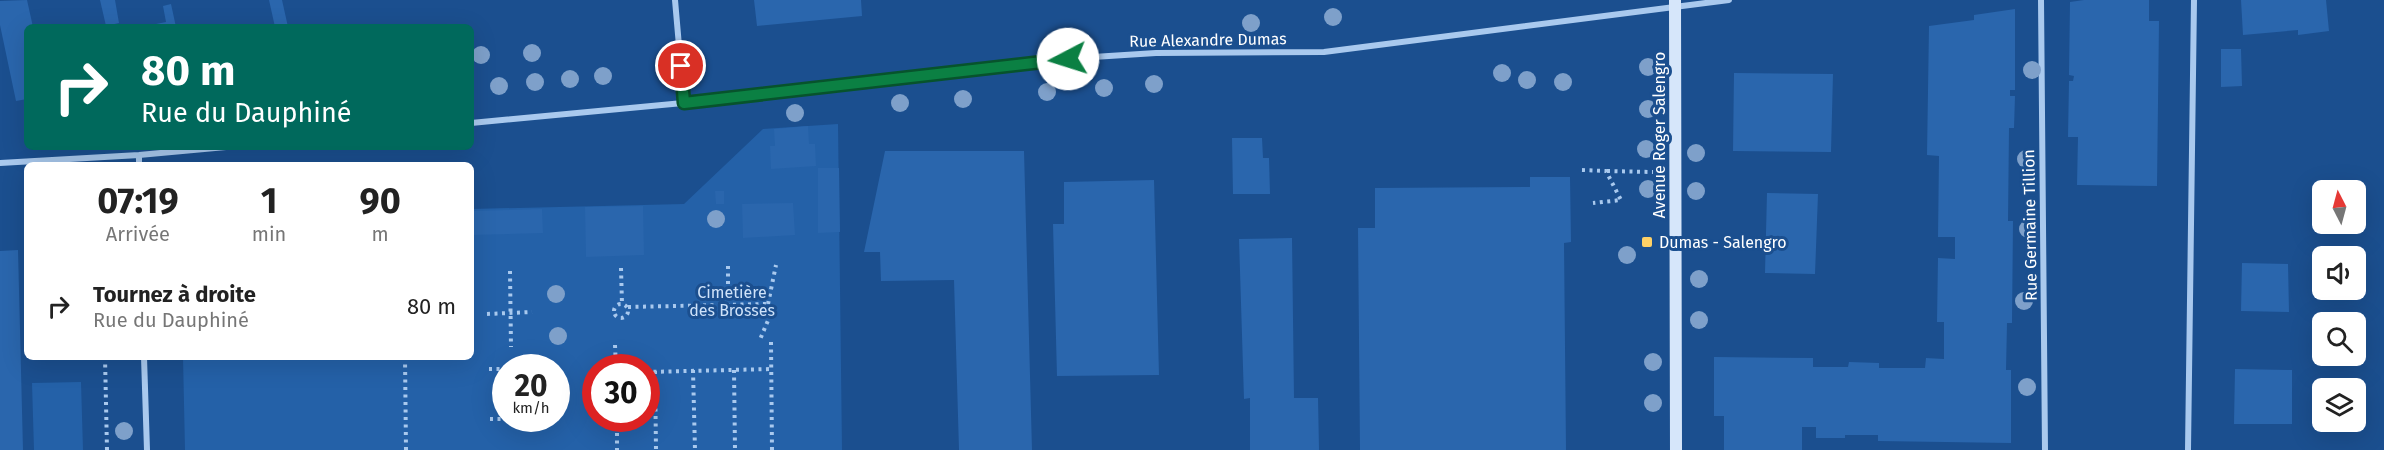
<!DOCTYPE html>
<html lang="fr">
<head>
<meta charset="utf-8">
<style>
  body { margin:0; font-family:"Fira Sans",sans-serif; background:#f6f6f6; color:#222; height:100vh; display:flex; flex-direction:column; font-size:22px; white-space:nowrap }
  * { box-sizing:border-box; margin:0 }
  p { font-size:20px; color:#767676 }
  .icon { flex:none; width:33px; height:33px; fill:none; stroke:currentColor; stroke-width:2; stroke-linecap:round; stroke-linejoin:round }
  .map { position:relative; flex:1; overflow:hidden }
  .sheet { position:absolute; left:24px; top:162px; width:450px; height:198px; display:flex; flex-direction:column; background:#fff; border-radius:9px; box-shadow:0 6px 24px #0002 }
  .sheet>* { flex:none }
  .hud { position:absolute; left:24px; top:24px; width:450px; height:126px; border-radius:9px; box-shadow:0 6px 24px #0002; background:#00695c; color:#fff; overflow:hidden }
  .needle { width:39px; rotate:354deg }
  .tools { position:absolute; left:2312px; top:180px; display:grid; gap:12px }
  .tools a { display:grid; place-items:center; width:54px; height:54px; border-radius:9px; background:#fff; box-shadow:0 6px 24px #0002; font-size:30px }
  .speed { position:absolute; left:492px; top:354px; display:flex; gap:12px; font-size:30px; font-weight:700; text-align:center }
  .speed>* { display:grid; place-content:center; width:78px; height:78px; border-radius:50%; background:#fff; box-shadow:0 6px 24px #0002; line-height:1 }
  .speed small { font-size:15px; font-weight:400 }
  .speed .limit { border:9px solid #d22; background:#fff; color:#111 }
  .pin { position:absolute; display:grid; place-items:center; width:51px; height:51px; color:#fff; margin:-26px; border:3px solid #fff; border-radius:50%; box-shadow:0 2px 6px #0007 }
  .me { position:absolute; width:66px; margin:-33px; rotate:265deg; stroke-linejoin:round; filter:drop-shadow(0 0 4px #0008) }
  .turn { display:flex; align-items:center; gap:21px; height:126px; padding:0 18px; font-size:27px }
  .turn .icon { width:78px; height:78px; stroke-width:2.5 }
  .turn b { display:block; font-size:42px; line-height:51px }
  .eta { display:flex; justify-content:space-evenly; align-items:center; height:102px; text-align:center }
  .eta b { font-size:36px; font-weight:700; line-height:42px }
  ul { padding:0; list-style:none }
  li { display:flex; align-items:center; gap:18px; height:84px; padding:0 18px }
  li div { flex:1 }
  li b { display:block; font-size:22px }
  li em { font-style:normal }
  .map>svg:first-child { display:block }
  .green { fill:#2461a8; fill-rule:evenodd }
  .building { fill:#2a66ad }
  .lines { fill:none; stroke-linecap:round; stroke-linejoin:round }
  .path { stroke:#a9c9ee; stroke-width:4; stroke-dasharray:3 4.5; stroke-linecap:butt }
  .street { stroke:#a9c9ee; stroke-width:6 }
  .secondary { stroke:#d6e6fa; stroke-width:12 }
  .tree { fill:#7ea0ca }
  .route-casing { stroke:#07532c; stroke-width:15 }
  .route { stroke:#0b8043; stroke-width:10 }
  .poi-dot { fill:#ffd166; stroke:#1b4f8f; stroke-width:2 }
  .labels { text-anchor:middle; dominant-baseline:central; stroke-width:6; stroke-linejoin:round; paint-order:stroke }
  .street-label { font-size:16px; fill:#fff; stroke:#1b4f8f }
  .poi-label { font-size:16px; fill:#fff; stroke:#1b4f8f; text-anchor:start }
  .park-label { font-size:16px; fill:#cfe3fa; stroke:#1b4f8f }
</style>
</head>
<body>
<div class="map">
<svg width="2384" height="450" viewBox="0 0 2384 450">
  <rect width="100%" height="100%" fill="#1b4f8f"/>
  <!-- green -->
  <path class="green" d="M838,124L842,450H185L183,357H471V209L684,204L763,129ZM506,368H556V418H506ZM596,368H646V418H596Z
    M81,382L83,450H34L32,383Z"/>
  <!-- building -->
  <path class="building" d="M27,0L33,27H27V99L16,101L0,25V1Z
    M100,0H115L119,23L106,26Z
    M269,0H282L288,27H275Z
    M754,0H861L862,16L757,26Z
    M2084,0H2149V21H2159L2157,186L2077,185L2078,137H2068L2069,81H2073L2074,76L2069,75L2070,2Z
    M2241,0H2326L2329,31L2298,35V30L2243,35Z
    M171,4L176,27H151V25L166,22L163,6Z
    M2015,9V90H2010V96H2015L2014,128H2009L2008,221H2013L2012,323H2007L2006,370H2011V443L1878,441V435H1845V438H1816V427H1802V450H1724V416H1714V357L1813,358V367H1848L1849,362L1879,363V368H1925L1926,358L1944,359V322H1937L1938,258L1955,259V237H1938L1939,156L1927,155L1929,26L1974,20V15Z
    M2221,49H2241L2242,86L2221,87Z
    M1734,73L1833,74L1831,152L1733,151Z
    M808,126L809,144H815L816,166L771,169L770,146H775L774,129Z
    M1232,138H1262L1263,158H1269L1270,194H1233Z
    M885,151H1024L1032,450H959L954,280L881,281L880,252H864Z
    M818,168H839L840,232L818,233Z
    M1530,177H1570L1571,242L1564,243L1566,450H1360L1358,228H1375V188L1530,187Z
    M1154,180L1159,375L1057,376L1053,224H1064V182Z
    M715,191H724V204H716Z
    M1767,193L1818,194L1815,274L1765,273Z
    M793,203L795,235L743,238L742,204Z
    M643,206L644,255L586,257L585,207Z
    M542,209L543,233L471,235V211Z
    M1292,238L1294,398H1318L1319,450H1250V398L1244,399L1239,239Z
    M18,250L23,450H0V251Z
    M2242,263L2288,264L2289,312L2241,311Z
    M2235,369L2292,370V424H2234Z"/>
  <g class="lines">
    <!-- path -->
    <path class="path" d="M1582,170L1606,171L1621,200L1593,203
      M1607,171L1653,172
      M728,266V305
      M621,268L622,304
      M510,271L511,347
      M614 311a7 7 0 1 1 14 0a7 7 0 1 1-14 0Z
      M768,304L776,265
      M628,307L768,304L769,318L759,342
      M487,314L532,312
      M771,342L772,450
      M615,345L616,368
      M105,357L107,450
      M405,357L406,450
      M489,369H506
      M693,370L695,450
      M734,370L735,450
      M655,371L656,450
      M646,372L772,369
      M617,418V450
      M490,419H534"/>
    <!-- street -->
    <path class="street" d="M675,0L684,103
      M2041,0L2045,450
      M471,123L736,98L1046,60L1156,53L1324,52L1729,0
      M139,155V165
      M0,163L139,155L226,147
      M144,357L147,450
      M2188,450L2194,0"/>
    <!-- secondary -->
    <path class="secondary" d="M1675,0L1676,450"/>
  </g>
  <!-- trees -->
  <g class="tree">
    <circle cx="1333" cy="17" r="9"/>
    <circle cx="1251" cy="23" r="9"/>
    <circle cx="532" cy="53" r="9"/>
    <circle cx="481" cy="55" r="9"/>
    <circle cx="1648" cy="67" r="9"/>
    <circle cx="2032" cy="70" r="9"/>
    <circle cx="1502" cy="73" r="9"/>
    <circle cx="603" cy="76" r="9"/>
    <circle cx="570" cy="79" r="9"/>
    <circle cx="1527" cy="80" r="9"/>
    <circle cx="535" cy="82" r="9"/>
    <circle cx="1563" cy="82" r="9"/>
    <circle cx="1154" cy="84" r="9"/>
    <circle cx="499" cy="86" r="9"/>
    <circle cx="1104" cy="88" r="9"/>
    <circle cx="1047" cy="92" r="9"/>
    <circle cx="963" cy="99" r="9"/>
    <circle cx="900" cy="103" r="9"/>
    <circle cx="1648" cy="109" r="9"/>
    <circle cx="795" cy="113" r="9"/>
    <circle cx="1646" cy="149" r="9"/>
    <circle cx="1696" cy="153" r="9"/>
    <circle cx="2026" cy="159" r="9"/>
    <circle cx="1648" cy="189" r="9"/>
    <circle cx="1696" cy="191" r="9"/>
    <circle cx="716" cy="219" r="9"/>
    <circle cx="2028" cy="229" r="9"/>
    <circle cx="1627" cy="255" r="9"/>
    <circle cx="1699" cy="279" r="9"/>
    <circle cx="556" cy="294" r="9"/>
    <circle cx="2024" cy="301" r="9"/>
    <circle cx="1699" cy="320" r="9"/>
    <circle cx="558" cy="336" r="9"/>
    <circle cx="1653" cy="362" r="9"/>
    <circle cx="2027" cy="387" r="9"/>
    <circle cx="1653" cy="403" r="9"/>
    <circle cx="124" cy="431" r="9"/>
  </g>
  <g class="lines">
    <defs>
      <path id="route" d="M681,66L684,103L1068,59"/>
    </defs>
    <!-- route casing -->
    <use href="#route" class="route-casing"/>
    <!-- route -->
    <use href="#route" class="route"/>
  </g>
  <!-- markers -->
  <rect class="poi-dot" x="1641" y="236" width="12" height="12" rx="3"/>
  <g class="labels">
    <!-- street labels -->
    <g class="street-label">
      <text transform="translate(1208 40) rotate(-1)">Rue Alexandre Dumas</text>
      <text transform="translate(1659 135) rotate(-90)">Avenue Roger Salengro</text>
      <text transform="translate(2030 225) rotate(-91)">Rue Germaine Tillion</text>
    </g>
    <!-- poi labels -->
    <g class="poi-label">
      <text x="1659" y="242">Dumas - Salengro</text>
    </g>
    <!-- park labels -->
    <g class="park-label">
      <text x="732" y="292">Cimetière<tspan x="732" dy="18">des Brosses</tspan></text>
    </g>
  </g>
</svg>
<div class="tools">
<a><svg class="needle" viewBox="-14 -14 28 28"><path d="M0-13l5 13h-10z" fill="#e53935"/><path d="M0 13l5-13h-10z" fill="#767676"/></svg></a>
<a><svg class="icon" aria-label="sound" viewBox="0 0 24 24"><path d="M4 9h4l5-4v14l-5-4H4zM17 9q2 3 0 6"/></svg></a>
<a><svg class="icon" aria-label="search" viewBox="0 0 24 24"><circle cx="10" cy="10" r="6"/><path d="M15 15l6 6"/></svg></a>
<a><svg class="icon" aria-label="layers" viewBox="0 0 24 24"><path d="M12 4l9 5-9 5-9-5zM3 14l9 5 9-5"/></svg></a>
</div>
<div class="speed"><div>20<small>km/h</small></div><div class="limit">30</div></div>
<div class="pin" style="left:681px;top:66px;background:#d93025"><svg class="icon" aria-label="arrive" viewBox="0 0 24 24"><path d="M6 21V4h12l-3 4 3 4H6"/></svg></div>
<svg class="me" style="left:1068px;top:59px" viewBox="-20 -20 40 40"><circle r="19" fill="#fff"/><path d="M0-13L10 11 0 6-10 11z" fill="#0b8043"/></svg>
<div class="hud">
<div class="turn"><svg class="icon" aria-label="right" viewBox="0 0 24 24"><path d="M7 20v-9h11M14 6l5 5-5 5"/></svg><div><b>80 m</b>Rue du Dauphiné</div></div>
</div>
<section class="sheet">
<div class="eta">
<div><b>07:19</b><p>Arrivée</p></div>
<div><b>1</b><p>min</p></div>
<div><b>90</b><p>m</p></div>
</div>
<ul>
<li><svg class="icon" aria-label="right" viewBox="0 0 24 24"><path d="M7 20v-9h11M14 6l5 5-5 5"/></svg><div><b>Tournez à droite</b><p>Rue du Dauphiné</p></div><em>80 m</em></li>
</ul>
</section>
</div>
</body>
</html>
